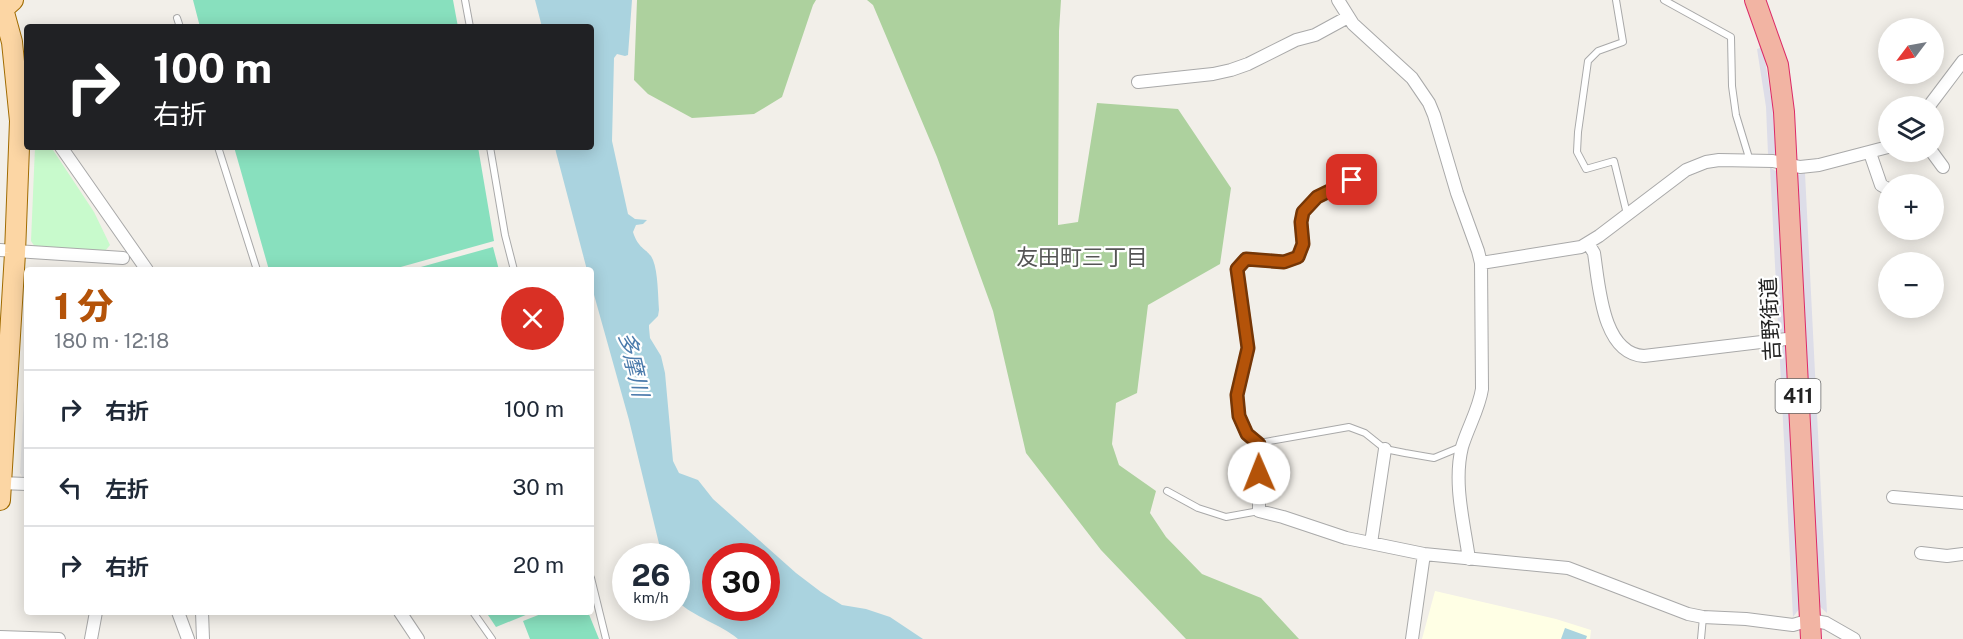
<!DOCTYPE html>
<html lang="ja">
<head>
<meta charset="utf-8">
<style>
  body { margin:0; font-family:"Public Sans","Noto Sans JP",sans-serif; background:#f2f2f3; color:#1f2937; height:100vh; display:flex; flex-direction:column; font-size:22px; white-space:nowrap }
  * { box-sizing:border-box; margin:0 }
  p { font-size:20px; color:#747a83 }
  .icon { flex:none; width:33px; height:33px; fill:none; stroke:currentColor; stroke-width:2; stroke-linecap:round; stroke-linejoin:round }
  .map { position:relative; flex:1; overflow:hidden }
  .details { position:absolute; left:24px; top:267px; width:570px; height:348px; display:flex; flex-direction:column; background:#fff; border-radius:6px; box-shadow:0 3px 15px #0003 }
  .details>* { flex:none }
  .guide { position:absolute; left:24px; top:24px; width:570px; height:126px; border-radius:6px; box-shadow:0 3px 15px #0003; background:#202124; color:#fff; overflow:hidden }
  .needle { width:39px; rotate:238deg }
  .buttons { position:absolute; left:1878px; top:18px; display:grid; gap:12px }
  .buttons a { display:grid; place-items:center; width:66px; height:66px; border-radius:50%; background:#fff; box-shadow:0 3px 15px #0003; font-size:30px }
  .speed { position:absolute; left:612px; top:543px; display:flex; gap:12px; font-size:30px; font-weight:700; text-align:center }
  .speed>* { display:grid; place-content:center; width:78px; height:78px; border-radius:50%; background:#fff; box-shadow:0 3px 15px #0003; line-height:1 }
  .speed small { font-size:15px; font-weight:400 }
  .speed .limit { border:9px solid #d22; background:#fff; color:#111 }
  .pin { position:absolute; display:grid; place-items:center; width:51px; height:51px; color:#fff; margin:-26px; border-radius:12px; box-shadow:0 3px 9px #0006 }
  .me { position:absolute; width:66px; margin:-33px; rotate:359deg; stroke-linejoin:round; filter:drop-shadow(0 0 4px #0008) }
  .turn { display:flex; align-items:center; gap:21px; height:126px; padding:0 30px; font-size:27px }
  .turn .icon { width:78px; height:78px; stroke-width:2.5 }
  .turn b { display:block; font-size:42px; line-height:51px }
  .round { display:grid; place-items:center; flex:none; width:63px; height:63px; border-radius:32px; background:#f2f2f3 }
  .headline { display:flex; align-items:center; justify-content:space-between; height:102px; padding:0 30px }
  h1 { font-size:36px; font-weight:800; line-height:45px; color:#b45309 }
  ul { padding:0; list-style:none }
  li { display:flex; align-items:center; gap:18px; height:78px; padding:0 30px; border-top:2px solid #e0e1e3 }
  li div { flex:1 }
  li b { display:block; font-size:22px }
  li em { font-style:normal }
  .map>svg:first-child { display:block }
  .education { fill:#ffffe5 }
  .forest { fill:#add19e }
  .park { fill:#c8facc }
  .pitch { fill:#88e0be }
  .parking { fill:#e2e2e2 }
  .plaza { fill:#dddde8 }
  .water { fill:#aad3df; fill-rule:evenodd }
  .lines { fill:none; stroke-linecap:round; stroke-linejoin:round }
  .service-casing { stroke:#a9a9a9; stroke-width:8 }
  .minor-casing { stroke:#a9a9a9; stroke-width:14 }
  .primary-casing { stroke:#a06b00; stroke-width:22 }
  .trunk-casing { stroke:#dc2a67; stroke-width:22 }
  .service { stroke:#fff; stroke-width:6 }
  .minor { stroke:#fff; stroke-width:12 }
  .primary { stroke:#fcd6a4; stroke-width:20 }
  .trunk { stroke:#f2b4a3; stroke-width:20 }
  .route-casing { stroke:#753606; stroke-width:15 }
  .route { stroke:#b45309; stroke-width:10 }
  .labels { text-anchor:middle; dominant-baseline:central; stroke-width:4.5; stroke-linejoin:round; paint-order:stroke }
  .shield { fill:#fff; stroke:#646464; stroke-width:1.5 }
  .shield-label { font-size:20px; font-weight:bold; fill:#222 }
  .street-label { font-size:21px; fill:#222; stroke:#fff }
  .neighbourhood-label { font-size:22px; fill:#555; stroke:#fff }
  .water-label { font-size:22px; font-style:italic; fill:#4a7aab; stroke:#fff }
</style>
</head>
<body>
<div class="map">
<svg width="1963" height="639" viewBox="0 0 1963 639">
  <rect width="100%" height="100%" fill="#f2efe9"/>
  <!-- education -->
  <path class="education" d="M1435,591L1556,619L1591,630L1590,639H1422Z"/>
  <!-- forest -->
  <path class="forest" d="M637,0H816L813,5L782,97L754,114L692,118L648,94L634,80Z
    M867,0H1061L1059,31L1058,225L1078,222L1097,103L1178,109L1231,188L1220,264L1148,305L1137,393L1116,403L1112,444L1119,465L1156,491L1150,513L1166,537L1202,574L1261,598L1299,639H1186L1101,550L1026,453L993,311L937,157L873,5Z"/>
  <!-- park -->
  <path class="park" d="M35,147H51L94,212L110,245L105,251L35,247L31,241Z"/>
  <!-- pitch -->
  <path class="pitch" d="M193,0H453L458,27H200Z
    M234,147H478L494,241L390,270H269Z
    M493,247L499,270H410Z
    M486,612H533L496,627Z
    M546,612H588L599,639H530L523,621Z"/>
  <!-- parking -->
  <path class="parking" d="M26,361H27V478H23L20,473Z"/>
  <!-- plaza -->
  <path class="plaza" d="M1746,0L1764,54L1772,104L1776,154H1768L1766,107L1757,49L1760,48Z
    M1770,167L1777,172L1800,608L1793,617Z
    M1805,173L1827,613L1818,605L1798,175Z"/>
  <!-- water -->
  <path class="water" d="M535,0H632L628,55L625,56L617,54L614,58L612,141L628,214L635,219L647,220L643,224L636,225L633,232C639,251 648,248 653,260C658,272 658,296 659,310L658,316L649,325V328L650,338L661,356L665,373L673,461L679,473L698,480L713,499L796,573L821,592L842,605L866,609L890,617L923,639H738C719,623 695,618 677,601L676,556H662L629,420L591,284V270H587L556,152L555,147H591V27H542ZM716,556H766V608H716Z
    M1565,628L1587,636L1586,639H1561Z"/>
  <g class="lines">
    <defs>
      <path id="service" d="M465,0L470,27
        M1616,0L1623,42L1598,51L1588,61L1578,132L1577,152L1586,169L1614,161L1627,214
        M1664,0L1731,37L1732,86L1736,115L1750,161
        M177,18L180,27
        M218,147L257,270
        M490,147L505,235L514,270
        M1259,443L1349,427L1365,433L1385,449L1405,453L1434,458L1463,446
        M1167,491L1198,508L1226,517L1259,511
        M591,578L606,639
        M473,612L492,639
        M1701,639L1703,617"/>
      <path id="minor" d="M1338,0L1353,24L1412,78L1429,103L1434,115L1457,193L1478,251L1481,263L1482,389C1479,409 1468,427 1462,447C1453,483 1464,523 1469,559
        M1138,82L1213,74L1231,70L1248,64L1296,40L1315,35L1348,17
        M1929,106L1963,61
        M61,147L147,270
        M1932,152L1943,167
        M1870,153L1881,185L1888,189
        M1352,180L1317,197L1303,212L1301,222L1303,244L1298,257L1284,262L1246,259L1237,269L1248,348L1237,395L1239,416L1247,434L1259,444V511L1283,517L1346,538L1424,554L1568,568L1688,614L1703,617L1746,619L1793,625L1810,620L1826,623L1854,639
        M1588,243L1594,253C1599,285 1602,354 1644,356L1795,338
        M0,250L123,258
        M1481,263L1581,247L1599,236L1686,170L1706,162L1719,160L1773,161L1800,167L1819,165L1888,147
        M0,483L27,484
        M1893,497L1963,503
        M1371,543L1385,449
        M1921,553L1947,556L1963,554
        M178,612L188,639
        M202,612L203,639
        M400,612L418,639
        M0,637L59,639
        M91,639L96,612
        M1412,639L1424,554"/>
      <path id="primary" d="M0,500L15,253L20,121L12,42L3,9L13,0"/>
      <path id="trunk" d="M1755,0L1778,65L1784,112L1811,639"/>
    </defs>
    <!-- service casing -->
    <use href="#service" class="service-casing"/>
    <!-- minor casing -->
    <use href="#minor" class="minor-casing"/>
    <!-- primary casing -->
    <use href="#primary" class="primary-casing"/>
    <!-- trunk casing -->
    <use href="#trunk" class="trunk-casing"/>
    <!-- service -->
    <use href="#service" class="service"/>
    <!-- minor -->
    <use href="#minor" class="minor"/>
    <!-- primary -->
    <use href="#primary" class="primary"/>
    <!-- trunk -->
    <use href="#trunk" class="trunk"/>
  </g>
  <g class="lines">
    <defs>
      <path id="route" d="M1259,473V444L1247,434L1239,416L1237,395L1248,348L1237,269L1246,259L1284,262L1298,257L1303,244L1301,222L1303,212L1317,197L1352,180"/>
    </defs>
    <!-- route casing -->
    <use href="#route" class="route-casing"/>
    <!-- route -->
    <use href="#route" class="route"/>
  </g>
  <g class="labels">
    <!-- shield labels -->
    <rect class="shield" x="1775.5" y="379" width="45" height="34" rx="4.5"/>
    <g class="shield-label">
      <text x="1798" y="396">411</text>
    </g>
    <!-- street labels -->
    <g class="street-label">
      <text transform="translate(1770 319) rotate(-93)">吉野街道</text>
    </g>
    <!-- neighbourhood labels -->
    <g class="neighbourhood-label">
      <text x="1082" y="257">友田町三丁目</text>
    </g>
    <!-- water labels -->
    <g class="water-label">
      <text transform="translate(634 364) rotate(77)">多摩川</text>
    </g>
  </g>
</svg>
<div class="buttons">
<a><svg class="needle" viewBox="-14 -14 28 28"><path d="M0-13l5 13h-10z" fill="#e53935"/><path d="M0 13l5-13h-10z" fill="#747a83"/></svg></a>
<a><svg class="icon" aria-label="layers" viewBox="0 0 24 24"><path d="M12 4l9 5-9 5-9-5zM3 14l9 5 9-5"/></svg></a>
<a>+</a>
<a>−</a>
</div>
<div class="speed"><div>26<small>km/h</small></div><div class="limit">30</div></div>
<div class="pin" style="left:1352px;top:180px;background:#d93025"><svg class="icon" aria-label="arrive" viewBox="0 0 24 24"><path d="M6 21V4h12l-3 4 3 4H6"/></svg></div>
<svg class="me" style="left:1259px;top:473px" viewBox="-20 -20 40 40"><circle r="19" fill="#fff"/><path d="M0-13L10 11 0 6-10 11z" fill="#b45309"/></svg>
<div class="guide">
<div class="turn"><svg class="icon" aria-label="right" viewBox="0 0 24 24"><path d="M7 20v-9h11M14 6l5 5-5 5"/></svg><div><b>100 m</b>右折</div></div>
</div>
<section class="details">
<div class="headline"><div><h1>1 分</h1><p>180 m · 12:18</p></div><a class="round" style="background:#d93025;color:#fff"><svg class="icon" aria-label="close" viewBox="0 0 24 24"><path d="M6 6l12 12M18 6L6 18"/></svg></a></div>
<ul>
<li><svg class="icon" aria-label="right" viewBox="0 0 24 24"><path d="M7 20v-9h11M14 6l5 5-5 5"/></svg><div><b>右折</b></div><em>100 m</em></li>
<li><svg class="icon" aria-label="left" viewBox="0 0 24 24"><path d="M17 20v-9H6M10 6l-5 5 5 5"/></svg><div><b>左折</b></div><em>30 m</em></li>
<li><svg class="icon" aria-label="right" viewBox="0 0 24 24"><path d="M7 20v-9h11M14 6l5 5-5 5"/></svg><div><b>右折</b></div><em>20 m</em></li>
</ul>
</section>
</div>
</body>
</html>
